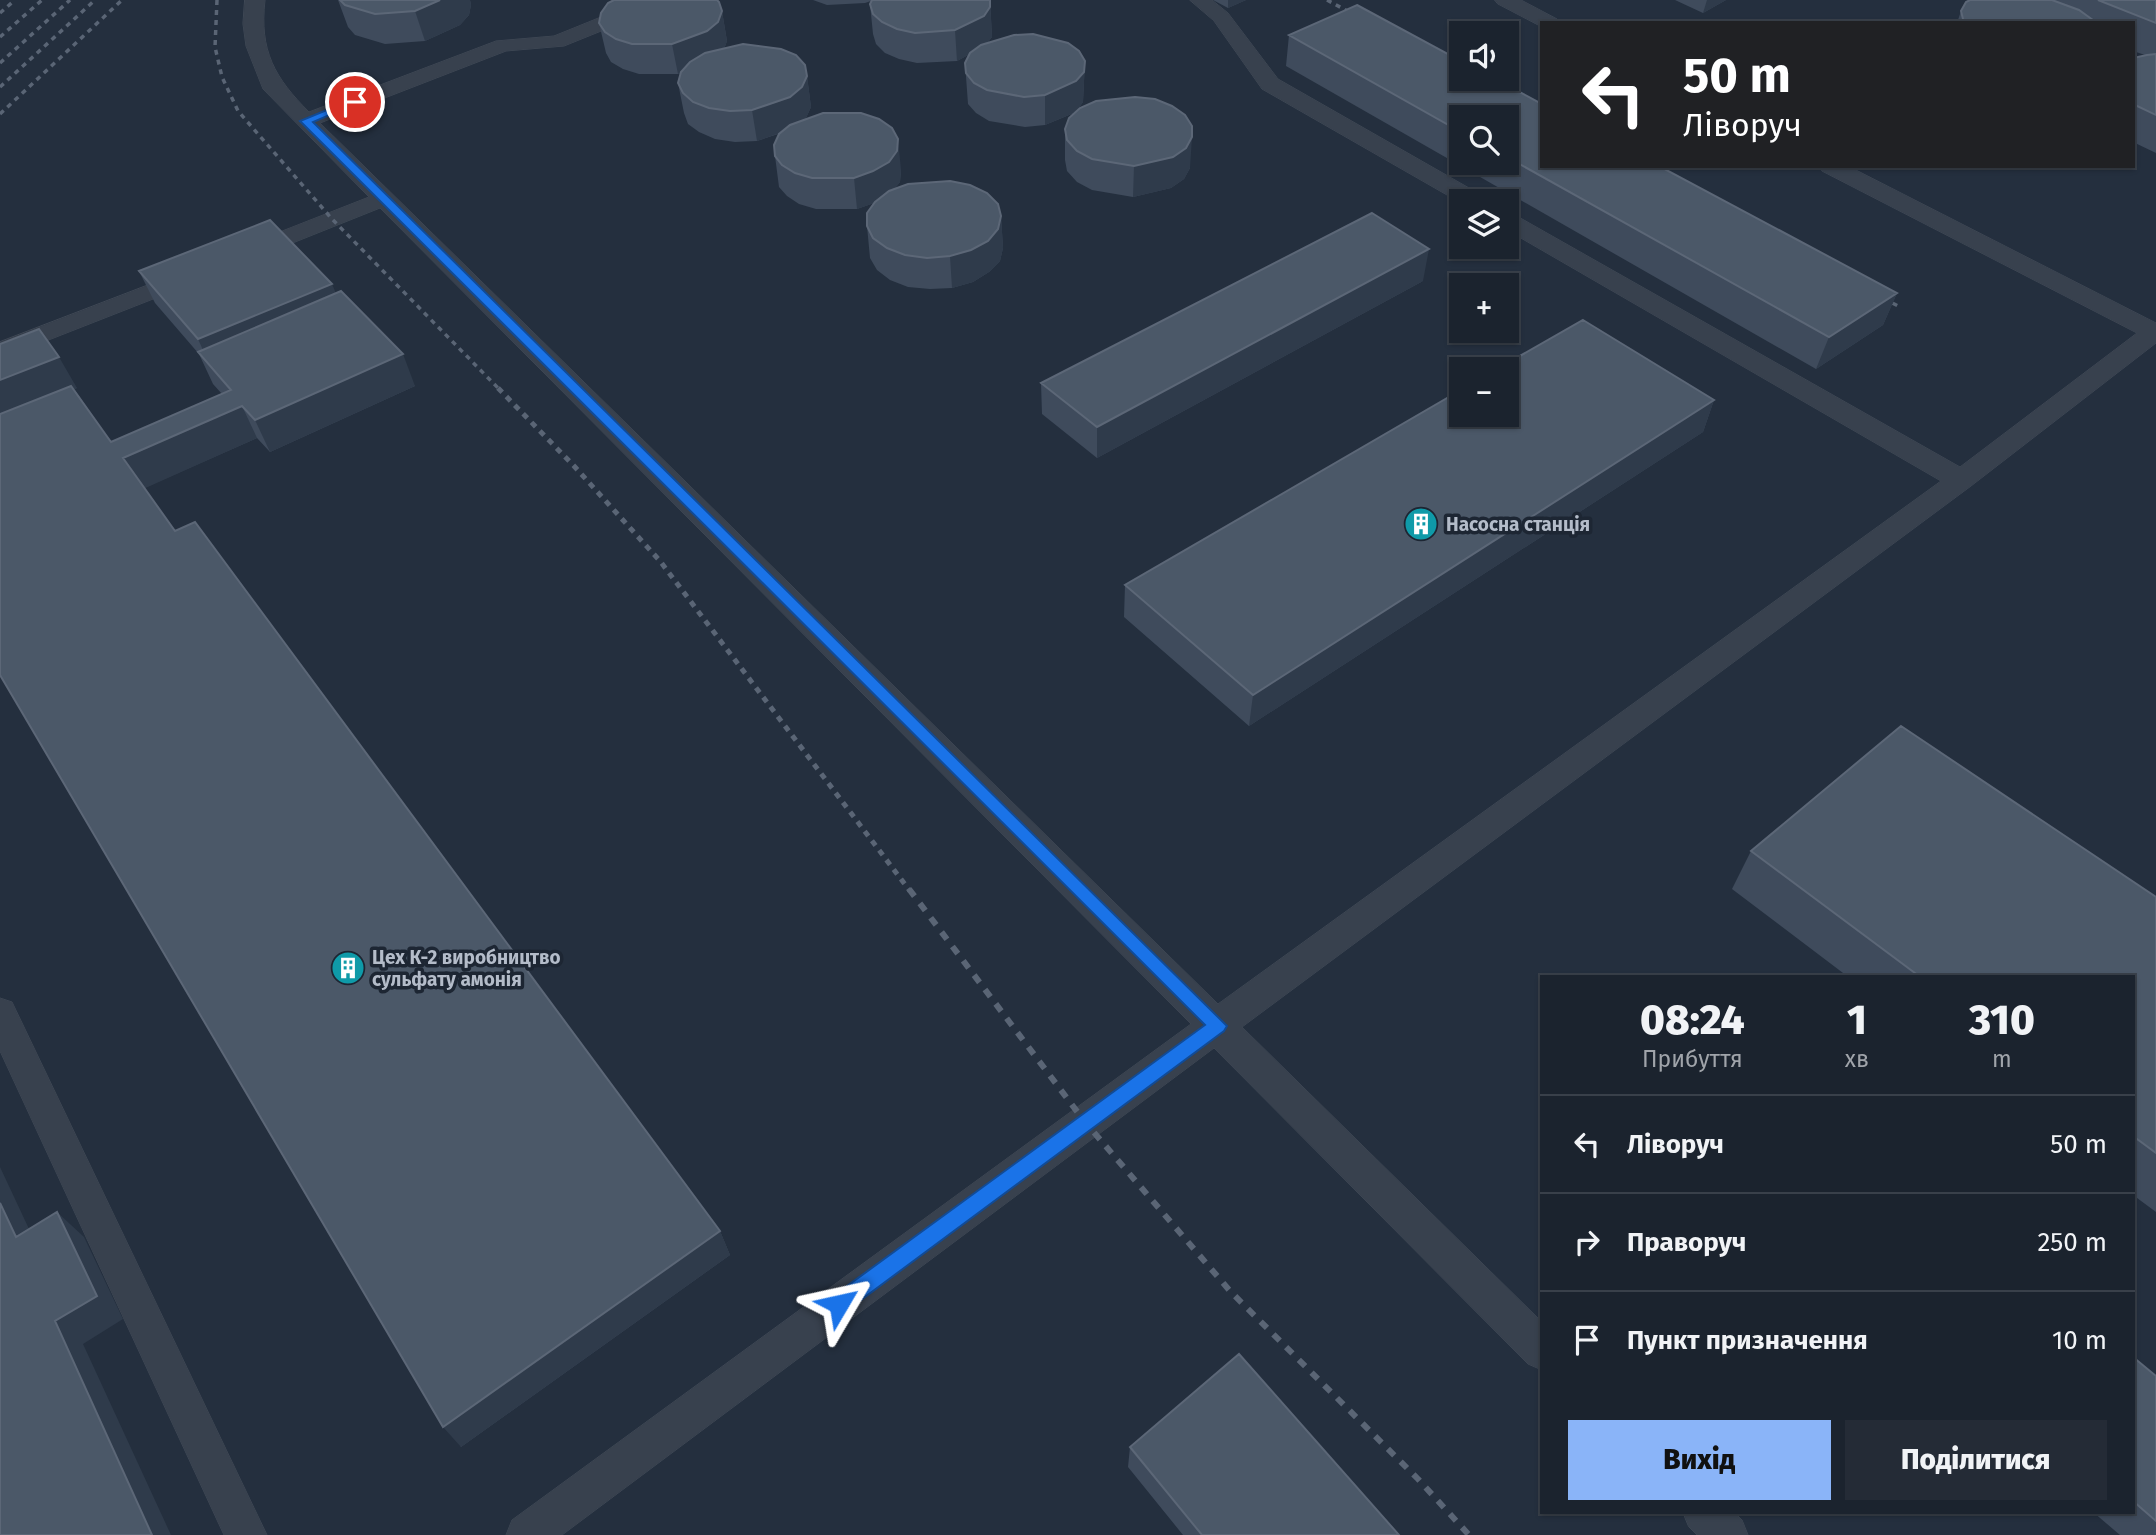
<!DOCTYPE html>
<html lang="uk">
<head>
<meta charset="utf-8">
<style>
  body { margin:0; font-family:"Fira Sans",sans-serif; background:#242b36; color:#f1f3f6; height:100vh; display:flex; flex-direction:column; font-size:26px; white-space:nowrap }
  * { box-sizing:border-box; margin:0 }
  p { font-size:23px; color:#a0a4aa }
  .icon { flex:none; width:38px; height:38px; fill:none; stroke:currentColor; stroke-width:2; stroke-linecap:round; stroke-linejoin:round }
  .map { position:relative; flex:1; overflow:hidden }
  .panel { position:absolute; left:1540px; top:975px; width:595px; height:539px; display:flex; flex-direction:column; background:#1b232e; border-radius:0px; box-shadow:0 2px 5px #0004,0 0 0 2px #39404a }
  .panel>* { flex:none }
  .guide { position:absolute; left:1540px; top:21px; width:595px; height:147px; border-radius:0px; box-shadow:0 2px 5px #0004,0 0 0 2px #39404a; background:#202124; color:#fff; overflow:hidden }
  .buttons { position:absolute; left:1449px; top:21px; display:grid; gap:14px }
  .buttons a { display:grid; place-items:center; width:70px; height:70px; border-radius:0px; background:#1b232e; box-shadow:0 2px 5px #0004,0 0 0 2px #39404a; font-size:35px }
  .pin { position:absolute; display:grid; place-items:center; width:60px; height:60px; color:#fff; margin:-30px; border:4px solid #fff; border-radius:50%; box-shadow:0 2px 7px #0007 }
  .me { position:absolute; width:77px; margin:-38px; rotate:54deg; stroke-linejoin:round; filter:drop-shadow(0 0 5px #0008) }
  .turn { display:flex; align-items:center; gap:24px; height:147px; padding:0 28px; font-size:32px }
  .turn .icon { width:91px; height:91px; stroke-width:2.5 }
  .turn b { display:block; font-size:49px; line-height:60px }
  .eta { display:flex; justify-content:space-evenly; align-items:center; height:119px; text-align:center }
  .eta b { font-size:42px; font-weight:800; line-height:49px }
  .cta { display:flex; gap:14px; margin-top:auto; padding:14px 28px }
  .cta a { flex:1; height:80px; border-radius:0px; background:#8ab4f8; color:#111; font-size:28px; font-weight:800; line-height:80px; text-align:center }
  .cta a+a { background:#242b36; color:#f1f3f6 }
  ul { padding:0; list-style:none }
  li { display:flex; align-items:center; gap:21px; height:98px; padding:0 28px; border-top:2px solid #39404a }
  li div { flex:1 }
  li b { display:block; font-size:26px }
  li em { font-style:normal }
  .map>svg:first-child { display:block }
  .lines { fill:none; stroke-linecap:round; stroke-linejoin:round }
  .lane-casing { stroke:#414a57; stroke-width:1 }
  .lane { fill:#38414e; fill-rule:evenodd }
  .rail-far2 { stroke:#5a6575; stroke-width:3.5; stroke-dasharray:5 5; stroke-linecap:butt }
  .rail-far1 { stroke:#5a6575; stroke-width:5; stroke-dasharray:6 6; stroke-linecap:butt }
  .rail { stroke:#5a6575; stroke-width:6; stroke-dasharray:9 9; stroke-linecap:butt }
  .wall { fill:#3f4b5c; fill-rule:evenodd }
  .shaded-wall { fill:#2f3b4b }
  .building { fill:#4b5868; stroke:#5c6777; stroke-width:2 }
  .route { fill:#1a73e8; stroke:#114b97; stroke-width:2 }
  .labels { text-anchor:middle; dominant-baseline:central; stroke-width:7; stroke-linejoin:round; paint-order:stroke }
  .poi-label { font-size:19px; font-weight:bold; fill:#b4bcc9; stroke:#1d2633; text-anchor:start }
</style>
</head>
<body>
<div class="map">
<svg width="2156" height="1535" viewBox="0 0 2156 1535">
  <rect width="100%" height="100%" fill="#242f3e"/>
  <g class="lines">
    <defs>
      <path id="lane" d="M245,0H265C259,51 275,78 309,112L496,41L554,36L643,0H671L668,4L564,46L506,51L320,123L1218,1004L1941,481L1507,230V213L1515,215L1960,467L2137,333L1822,171L1819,166H1848L2156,323V343L1971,486L1242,1027L1542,1322V1370L1528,1364L1214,1048L562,1535H506L512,1520L1191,1024L380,208L255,258H239L235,253L239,248L369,197L263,89L246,46L243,24Z
        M1190,0H1212L1228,13L1278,79L1483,196L1487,201L1461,203L1262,89L1214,21Z
        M1495,0H1521L1557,19L1560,23H1542V27L1498,4Z
        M190,269L199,271L202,276L199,281L0,359V342Z
        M0,998L12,1002L267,1535H224L0,1051Z
        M1683,1512H1734L1742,1520L1748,1535H1697L1689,1527Z"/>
    </defs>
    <!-- lane casing -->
    <use href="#lane" class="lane-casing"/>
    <!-- lane -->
    <use href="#lane" class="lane"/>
    <!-- rail-far2 -->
    <path class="rail-far2" d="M217,0L215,47L222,77L238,111L332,219L500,390
      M1327,0L1364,20
      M0,13L15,0
      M0,37L42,0
      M0,63L70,0
      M0,87L95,0
      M0,114L122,0
      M1875,294L1900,307"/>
    <!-- rail-far1 -->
    <path class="rail-far1" d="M498,388L574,466L660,561L910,891"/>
    <!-- rail -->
    <path class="rail" d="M909,889L1085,1122L1230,1291L1418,1479L1469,1535"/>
  </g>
  <!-- wall -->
  <path class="wall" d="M338,0H470L471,5L469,15L460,25L425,41L385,44L355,35L348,27Z
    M813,0H990L992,37L988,42L1085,61L1083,102L1078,109L1190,168L1184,179L1171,188L1133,197L1092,190L1077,182L1067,171L1065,160V129L1074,113L1045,125L1025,127L989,121L976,113L968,104L965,63L970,54L957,61L917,63L899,59L885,53L876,44L873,34L870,4L871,1L865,3L827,5Z
    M1213,0H1246L1228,8Z
    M1675,0H1726L1703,13Z
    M1970,0H2156V153L2133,142V58L2145,55L2133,51V23H1957L1961,11Z
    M1357,5L1461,61V79H1495L1542,104V166H1659L1897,293L1883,325L1816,369L1286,66L1289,35ZM1461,117H1507V163H1461Z
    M722,11L727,41L724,49L807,76L811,107L806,118L804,120L901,170L900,182L894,189L1001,216L1003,248L1000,261L989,272L973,282L952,288L930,289L908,287L890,280L877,270L870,258L867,226L874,203L857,209H816L799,204L787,196L779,187L775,156L781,133L757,141L735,142L715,139L699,132L688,124L684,113L678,83L681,73L678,74H639L623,69L611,62L606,53L599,23Z
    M139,271L336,293L415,386L270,452L257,438L144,488L175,531L720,1231L730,1255L461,1447L0,344L77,388L74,389L111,442L222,394L213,384L199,354L155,303Z
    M1423,281L1097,458L1042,414L1041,383Z
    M1714,400L1703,432L1249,726L1124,617L1125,585Z
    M1751,851L2156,897V1212L2133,1195V976H1847L1732,889Z
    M2133,1357L2156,1376V1535H2120L2093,1512H2133Z
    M1130,1447L1399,1535H1183L1128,1467Z"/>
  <!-- shaded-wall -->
  <path class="shaded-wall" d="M440,0H470L471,5L469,15L460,25L425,41L415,11Z
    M990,0L992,37L985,46L957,61L955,30Z
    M1228,0H1246L1228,8Z
    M1707,0H1726L1703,13Z
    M722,11L727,41L723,52L713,61L678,74L672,44Z
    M1085,61L1083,102L1076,112L1045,125V95Z
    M807,76L811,107L806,118L794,128L757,141L752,110Z
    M1192,137L1190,168L1184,179L1171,188L1133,197L1134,166Z
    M898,139L901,170L900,182L892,193L877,202L857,209L854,178Z
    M1001,216L1003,248L1000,261L989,272L973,282L952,288L950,256Z
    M1429,249L1423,281L1097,458V427Z
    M332,284L345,315L211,368L198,339Z
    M1897,293L1883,325L1816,369L1829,337Z
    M403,354L415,386L270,452L255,420Z
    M59,357L77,388L0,419V380Z
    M1714,400L1703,432L1249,726L1253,695Z
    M242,406L257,438L141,490L123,458Z
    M0,1167L44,1261L16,1237L0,1203Z
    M57,1212L84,1237L123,1319L83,1344L171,1535H152L55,1321Z
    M720,1231L730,1255L461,1447L443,1427Z"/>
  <!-- building -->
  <path class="building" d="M340,0H440L415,11L375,14L345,5Z
    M614,0H717L719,2L722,11L718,22L707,31L672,44H632L616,39L605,32L599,23L601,13L608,3Z
    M872,0H990V7L984,16L955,30L915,33L897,29L882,22L873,14L870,4Z
    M1970,0H2052L2079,10L2093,20L2094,23H1964L1961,11L1966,2Z
    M2098,0H2156V23Z
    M1357,5L1461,61V79H1495L1542,104V166H1659L1897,293L1829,337L1507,157V117H1461V132L1289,35Z
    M1033,34L1068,43L1079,51L1085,61L1084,72L1076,81L1045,95L1024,97L987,90L974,83L966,73L965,63L970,53L981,45L1014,35Z
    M743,44L781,49L796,55L805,65L807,76L802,87L790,97L752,110L730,111L709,108L693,102L683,93L678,83L681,72L690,62L705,53Z
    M2156,54V115L2133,104V58L2147,55Z
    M1135,97L1155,99L1172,106L1185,115L1192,126V137L1186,148L1173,157L1134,166L1092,159L1077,151L1067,140L1065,129L1069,118L1080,108L1096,101Z
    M823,113H861L879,119L892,128L898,139L897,151L889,162L873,171L854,178H812L795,173L782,165L775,156L774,145L779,134L790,125Z
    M950,181L970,185L987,193L998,204L1001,216L998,229L988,241L971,250L950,256L927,258L905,255L887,248L873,238L867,226V213L875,202L889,191L908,184Z
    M1372,213L1429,249L1097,427L1041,383Z
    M270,220L332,284L198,339L139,271Z
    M341,291L403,354L255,420L242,406L123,458L175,531L195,522L720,1231L443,1427L0,675V414L71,386L111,442L231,390L198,352Z
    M1583,320L1714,400L1253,695L1125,585L1461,390V415H1507V369H1497Z
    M39,329L59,357L0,380V344Z
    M1901,726L2156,897V1153L2133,1136V976H1919L1751,851Z
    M0,1203L16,1237L57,1212L97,1296L55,1321L152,1535H0Z
    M1239,1354L1399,1535H1202L1130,1447Z
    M2133,1357L2156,1376V1521L2133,1501Z"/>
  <!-- route -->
  <path class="route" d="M351,100L360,102L313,122L1227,1026L1224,1031L846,1311L839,1313L832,1311L829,1304L832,1297L1205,1025L300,121Z"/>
  <!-- icons -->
  <defs>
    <symbol id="building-disc" viewBox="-11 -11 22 22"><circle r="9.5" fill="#0f9aa8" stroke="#1d2633"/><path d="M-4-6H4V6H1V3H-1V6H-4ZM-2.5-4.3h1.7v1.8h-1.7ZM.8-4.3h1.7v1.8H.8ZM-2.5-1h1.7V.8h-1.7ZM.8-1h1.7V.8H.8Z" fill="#fff"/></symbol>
  </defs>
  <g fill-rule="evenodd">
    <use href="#building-disc" x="1402" y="505" width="38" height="38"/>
    <use href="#building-disc" x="329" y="949" width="38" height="38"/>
  </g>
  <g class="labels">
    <!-- poi labels -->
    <g class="poi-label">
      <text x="1446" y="524">Насосна станція</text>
      <text x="372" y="957">Цех К-2 виробництво<tspan x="372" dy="22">сульфату амонія</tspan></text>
    </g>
  </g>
</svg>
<div class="buttons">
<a><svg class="icon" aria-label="sound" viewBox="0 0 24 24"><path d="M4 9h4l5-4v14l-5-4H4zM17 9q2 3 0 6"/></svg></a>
<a><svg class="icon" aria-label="search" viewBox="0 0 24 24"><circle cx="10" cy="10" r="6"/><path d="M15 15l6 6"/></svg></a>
<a><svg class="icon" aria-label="layers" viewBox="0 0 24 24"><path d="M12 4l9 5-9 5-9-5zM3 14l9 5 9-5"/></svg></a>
<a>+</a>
<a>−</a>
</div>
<div class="pin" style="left:355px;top:102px;background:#d93025"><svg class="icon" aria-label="arrive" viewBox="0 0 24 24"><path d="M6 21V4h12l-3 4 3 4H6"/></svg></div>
<svg class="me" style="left:839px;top:1304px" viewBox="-20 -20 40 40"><path d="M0-17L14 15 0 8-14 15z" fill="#1a73e8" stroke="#fff" stroke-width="4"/></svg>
<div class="guide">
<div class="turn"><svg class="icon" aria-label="left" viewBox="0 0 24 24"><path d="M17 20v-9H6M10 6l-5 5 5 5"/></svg><div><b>50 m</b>Ліворуч</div></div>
</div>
<section class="panel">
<div class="eta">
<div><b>08:24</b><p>Прибуття</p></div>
<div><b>1</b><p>хв</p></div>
<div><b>310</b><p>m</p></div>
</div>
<ul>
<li><svg class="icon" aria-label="left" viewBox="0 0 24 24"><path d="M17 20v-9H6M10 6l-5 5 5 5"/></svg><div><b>Ліворуч</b></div><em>50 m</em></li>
<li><svg class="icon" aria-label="right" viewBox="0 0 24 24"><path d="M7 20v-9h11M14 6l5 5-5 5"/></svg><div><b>Праворуч</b></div><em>250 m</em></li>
<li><svg class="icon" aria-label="arrive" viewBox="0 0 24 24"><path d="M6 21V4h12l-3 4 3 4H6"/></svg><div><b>Пункт призначення</b></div><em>10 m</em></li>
</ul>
<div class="cta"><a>Вихід</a><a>Поділитися</a></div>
</section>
</div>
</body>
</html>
